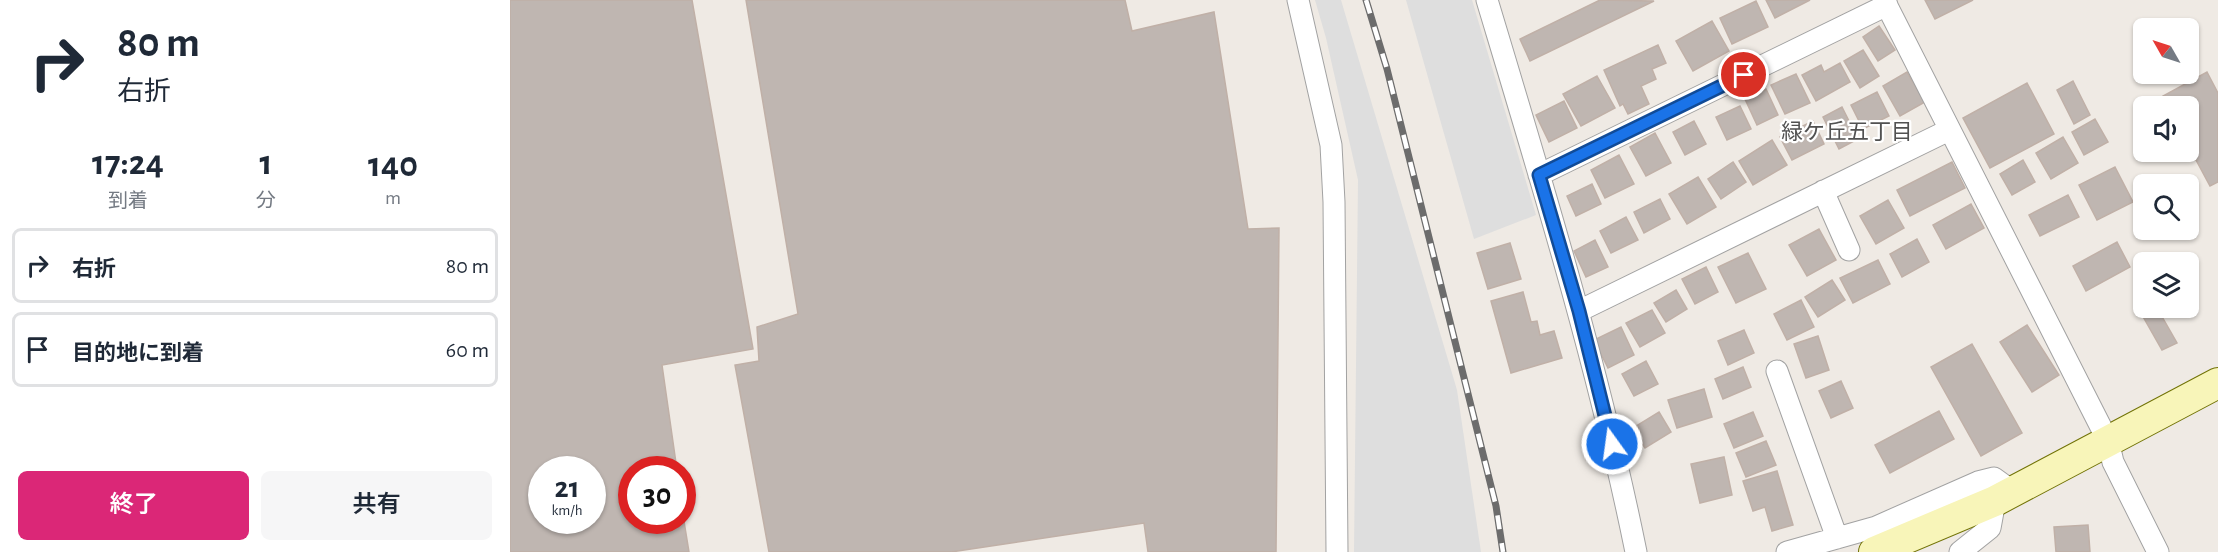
<!DOCTYPE html>
<html lang="ja">
<head>
<meta charset="utf-8">
<style>
  body { margin:0; font-family:"Alegreya Sans","Noto Sans JP",sans-serif; background:#f6f6f7; color:#1f2937; height:100vh; display:flex; flex-direction:column; font-size:22px; white-space:nowrap }
  * { box-sizing:border-box; margin:0 }
  p { font-size:20px; color:#747a83 }
  .icon { flex:none; width:33px; height:33px; fill:none; stroke:currentColor; stroke-width:2; stroke-linecap:round; stroke-linejoin:round }
  .map { position:relative; flex:1; overflow:hidden }
  .sheet { display:flex; flex-direction:column; background:#fff; width:510px }
  .sheet>* { flex:none }
  .guide { background:#fff; color:#1f2937; overflow:hidden }
  .needle { width:39px; rotate:309deg }
  .tools { position:absolute; left:1623px; top:18px; display:grid; gap:12px }
  .tools a { display:grid; place-items:center; width:66px; height:66px; border-radius:9px; background:#fff; box-shadow:0 2px 4px #0004; font-size:30px }
  .speed { position:absolute; left:18px; top:456px; display:flex; gap:12px; font-size:30px; font-weight:700; text-align:center }
  .speed>* { display:grid; place-content:center; width:78px; height:78px; border-radius:50%; background:#fff; box-shadow:0 2px 4px #0004; line-height:1 }
  .speed small { font-size:15px; font-weight:400 }
  .speed .limit { border:9px solid #d22; background:#fff; color:#111 }
  .pin { position:absolute; display:grid; place-items:center; width:51px; height:51px; color:#fff; margin:-26px; border:3px solid #fff; border-radius:50%; box-shadow:0 2px 6px #0007 }
  .me { position:absolute; width:66px; margin:-33px; rotate:346deg; stroke-linejoin:round; filter:drop-shadow(0 0 4px #0008) }
  .turn { display:flex; align-items:center; gap:21px; height:126px; padding:0 18px; font-size:27px }
  .turn .icon { width:78px; height:78px; stroke-width:2.5 }
  .turn b { display:block; font-size:42px; line-height:51px }
  .eta { display:flex; justify-content:space-evenly; align-items:center; height:102px; text-align:center }
  .eta b { font-size:36px; font-weight:600; line-height:42px }
  .action { display:flex; gap:12px; margin-top:auto; padding:12px 18px }
  .action a { flex:1; height:69px; border-radius:9px; background:#db2777; color:#fff; font-size:24px; font-weight:600; line-height:69px; text-align:center }
  .action a+a { background:#f6f6f7; color:#1f2937 }
  ul { padding:0; list-style:none }
  li { display:flex; align-items:center; gap:18px; height:75px; margin:0 12px 9px; padding:0 6px; border:3px solid #e0e1e3; border-radius:9px }
  li div { flex:1 }
  li b { display:block; font-size:22px }
  li em { font-style:normal }
  main { display:flex; flex:1; min-height:0 }
  .map>svg:first-child { display:block }
  .parking { fill:#dedede }
  .building { fill:#bfb6b1; stroke:#c0b0a7; stroke-width:1.5; fill-rule:evenodd }
  .lines { fill:none; stroke-linecap:round; stroke-linejoin:round }
  .street-casing { stroke:#a2a2a2; stroke-width:23 }
  .secondary-casing { stroke:#727307; stroke-width:32 }
  .street { stroke:#fff; stroke-width:21 }
  .secondary { stroke:#f8f5b9; stroke-width:30 }
  .rail-casing { stroke:#6c6c6c; stroke-width:7 }
  .rail { stroke:#fff; stroke-width:4.5; stroke-dasharray:14; stroke-linecap:butt }
  .route-casing { stroke:#114b97; stroke-width:15 }
  .route { stroke:#1a73e8; stroke-width:10 }
  .labels { text-anchor:middle; dominant-baseline:central; stroke-width:4.5; stroke-linejoin:round; paint-order:stroke }
  .neighbourhood-label { font-size:22px; fill:#515151; stroke:#fff }
</style>
</head>
<body>
<main>
<section class="sheet">
<div class="guide">
<div class="turn"><svg class="icon" aria-label="right" viewBox="0 0 24 24"><path d="M7 20v-9h11M14 6l5 5-5 5"/></svg><div><b>80 m</b>右折</div></div>
</div>
<div class="eta">
<div><b>17:24</b><p>到着</p></div>
<div><b>1</b><p>分</p></div>
<div><b>140</b><p>m</p></div>
</div>
<ul>
<li><svg class="icon" aria-label="right" viewBox="0 0 24 24"><path d="M7 20v-9h11M14 6l5 5-5 5"/></svg><div><b>右折</b></div><em>80 m</em></li>
<li><svg class="icon" aria-label="arrive" viewBox="0 0 24 24"><path d="M6 21V4h12l-3 4 3 4H6"/></svg><div><b>目的地に到着</b></div><em>60 m</em></li>
</ul>
<div class="action"><a>終了</a><a>共有</a></div>
</section>
<div class="map">
<svg width="1708" height="552" viewBox="0 0 1708 552">
  <rect width="100%" height="100%" fill="#efeae4"/>
  <!-- parking -->
  <path class="parking" d="M805,0H831L947,390L971,552H844L848,180L816,38Z
    M896,0H962L1026,215L964,239Z"/>
  <!-- building -->
  <path class="building" d="M0,0H182L243,349L152,365L167,470H122V520H172V509L179,552H0ZM32,470H82V520H32Z
    M236,0H615L622,31L704,12L738,229L769,228L766,552H638L634,523L441,552H259L225,365L249,361L247,327L288,314Z
    M1090,0L1144,1L1020,61L1010,39Z
    M1256,0H1300L1265,18Z
    M1415,0H1463L1425,19Z
    M1246,1L1258,27L1222,44L1210,18Z
    M1202,21L1219,51L1183,71L1166,41Z
    M1369,26L1385,50L1368,61L1353,37Z
    M1148,45L1156,63L1142,69L1146,79L1131,86L1139,104L1118,114L1113,104L1110,106L1094,70Z
    M1353,50L1369,76L1350,88L1334,61Z
    M1330,63L1340,82L1306,101L1292,75L1311,65L1314,72Z
    M1397,72L1415,102L1390,116L1373,86Z
    M1697,72L1708,93V182L1700,186L1678,145V106H1658L1653,96Z
    M1286,74L1300,103L1275,114L1261,85Z
    M1087,76L1105,108L1071,126L1053,94Z
    M1563,81L1580,115L1564,124L1547,90Z
    M1517,83L1544,134L1480,168L1453,118Z
    M1256,89L1268,115L1247,125L1235,99Z
    M1367,92L1379,116L1353,129L1341,105Z
    M1054,101L1067,128L1039,142L1026,115Z
    M1230,106L1241,129L1217,140L1206,117Z
    M1332,107L1348,139L1329,149L1313,117Z
    M1585,119L1598,142L1574,155L1562,132Z
    M1184,121L1196,144L1175,155L1163,132Z
    M1303,121L1314,144L1282,160L1270,137Z
    M1145,133L1161,163L1136,176L1120,147Z
    M1553,137L1568,163L1541,179L1526,153Z
    M1262,140L1277,165L1243,185L1229,161Z
    M1109,155L1124,184L1095,198L1081,170Z
    M1513,160L1525,182L1502,195L1490,174Z
    M1223,162L1236,182L1211,199L1198,179Z
    M1442,162L1455,188L1400,216L1387,190Z
    M1605,167L1623,202L1587,220L1569,185Z
    M1188,177L1206,207L1177,224L1159,194Z
    M1082,184L1091,204L1066,216L1057,196Z
    M1558,195L1569,217L1530,236L1519,215Z
    M1150,199L1160,219L1134,233L1124,212Z
    M1378,200L1394,228L1366,244L1350,216Z
    M1461,204L1474,228L1436,249L1423,225Z
    M1116,217L1128,240L1101,253L1090,231Z
    M1309,229L1326,260L1297,276L1279,245Z
    M1407,239L1419,262L1392,277L1380,254Z
    M1085,240L1098,267L1076,277L1064,251Z
    M1607,242L1620,267L1576,291L1563,266Z
    M1000,243L1011,279L978,289L967,253Z
    M1238,253L1256,289L1226,303L1208,267Z
    M1368,260L1380,284L1343,303L1330,278Z
    M1196,267L1208,292L1185,304L1172,279Z
    M1322,280L1335,300L1308,317L1295,297Z
    M1166,290L1177,309L1156,322L1144,303Z
    M1013,292L1021,322L1027,321L1030,335L1044,331L1052,358L1001,373L981,301Z
    M1291,300L1304,327L1277,340L1264,314Z
    M1634,302V308H1647L1667,343L1652,350L1627,306Z
    M1142,310L1155,333L1130,347L1116,323Z
    M1517,325L1549,375L1522,392L1490,342Z
    M1111,327L1124,355L1098,368L1084,340Z
    M1234,330L1244,353L1218,365L1208,341Z
    M1308,336L1319,370L1296,378L1284,344Z
    M1462,344L1512,433L1471,456L1421,367Z
    M1136,361L1148,384L1124,396L1112,374Z
    M1233,367L1241,387L1213,399L1205,379Z
    M1331,381L1343,408L1321,418L1309,391Z
    M1194,389L1202,417L1167,428L1158,400Z
    M1429,411L1444,439L1380,473L1365,445Z
    M1149,412L1161,432L1135,448L1123,428Z
    M1243,412L1253,436L1224,448L1214,424Z
    M1256,441L1266,465L1236,477L1226,453Z
    M1214,457L1222,495L1190,503L1181,464Z
    M1267,471L1283,525L1262,531L1255,507L1243,511L1233,481Z
    M1578,525L1580,552H1546L1544,527Z"/>
  <g class="lines">
    <defs>
      <path id="street" d="M788,0L821,145L824,202L827,552
        M977,0C1032,183 1088,365 1126,552
        M1374,0L1598,441L1603,462L1648,552
        M1029,175L1377,5
        M1313,191L1339,250
        M1069,311L1439,130
        M1267,371L1327,538
        M1277,552L1366,527L1468,482L1484,478L1502,491
        M1450,552L1480,528L1485,501"/>
      <path id="secondary" d="M1364,552L1485,501L1708,383"/>
    </defs>
    <!-- street casing -->
    <use href="#street" class="street-casing"/>
    <!-- secondary casing -->
    <use href="#secondary" class="secondary-casing"/>
    <!-- street -->
    <use href="#street" class="street"/>
    <!-- secondary -->
    <use href="#secondary" class="secondary"/>
    <defs>
      <path id="rail" d="M856,0L877,69L986,506L993,552"/>
    </defs>
    <!-- rail casing -->
    <use href="#rail" class="rail-casing"/>
    <!-- rail -->
    <use href="#rail" class="rail"/>
  </g>
  <g class="lines">
    <defs>
      <path id="route" d="M1102,444L1069,311L1029,175L1234,75"/>
    </defs>
    <!-- route casing -->
    <use href="#route" class="route-casing"/>
    <!-- route -->
    <use href="#route" class="route"/>
  </g>
  <g class="labels">
    <!-- neighbourhood labels -->
    <g class="neighbourhood-label">
      <text x="1337" y="132">緑ケ丘五丁目</text>
    </g>
  </g>
</svg>
<div class="tools">
<a><svg class="needle" viewBox="-14 -14 28 28"><path d="M0-13l5 13h-10z" fill="#e53935"/><path d="M0 13l5-13h-10z" fill="#747a83"/></svg></a>
<a><svg class="icon" aria-label="sound" viewBox="0 0 24 24"><path d="M4 9h4l5-4v14l-5-4H4zM17 9q2 3 0 6"/></svg></a>
<a><svg class="icon" aria-label="search" viewBox="0 0 24 24"><circle cx="10" cy="10" r="6"/><path d="M15 15l6 6"/></svg></a>
<a><svg class="icon" aria-label="layers" viewBox="0 0 24 24"><path d="M12 4l9 5-9 5-9-5zM3 14l9 5 9-5"/></svg></a>
</div>
<div class="speed"><div>21<small>km/h</small></div><div class="limit">30</div></div>
<div class="pin" style="left:1234px;top:75px;background:#d93025"><svg class="icon" aria-label="arrive" viewBox="0 0 24 24"><path d="M6 21V4h12l-3 4 3 4H6"/></svg></div>
<svg class="me" style="left:1102px;top:444px" viewBox="-20 -20 40 40"><circle r="17" fill="#1a73e8" stroke="#fff" stroke-width="3"/><path d="M0-11L8 9 0 5-8 9z" fill="#fff"/></svg>
</div>
</main>
</body>
</html>
